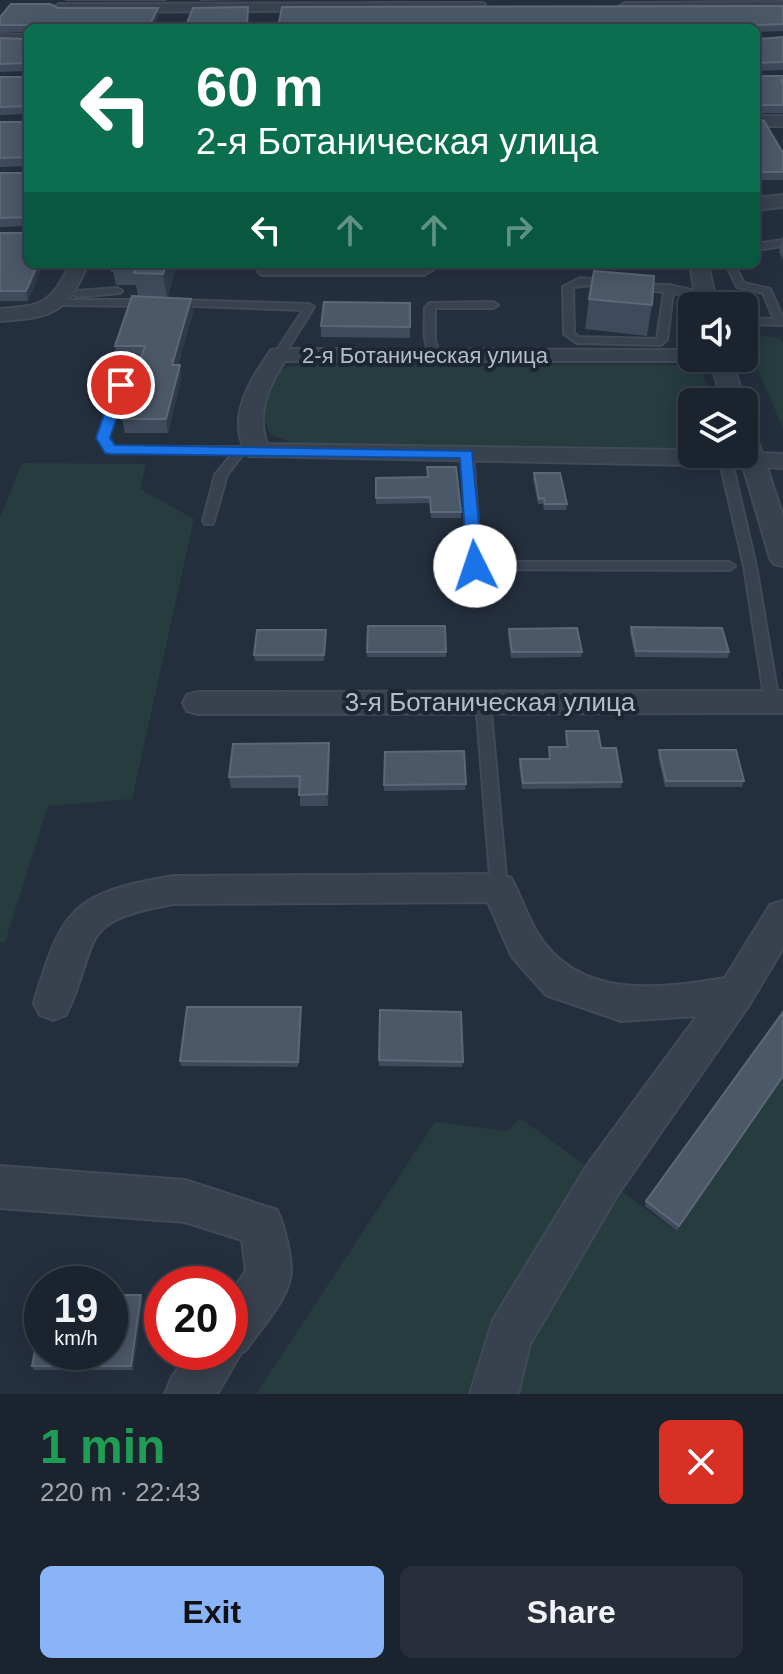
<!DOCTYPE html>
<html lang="en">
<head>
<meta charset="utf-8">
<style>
  body { margin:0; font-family:Arial,sans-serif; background:#282f3a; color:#f1f3f6; height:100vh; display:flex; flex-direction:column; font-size:30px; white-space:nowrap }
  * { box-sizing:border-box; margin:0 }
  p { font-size:26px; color:#a0a4aa }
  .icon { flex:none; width:44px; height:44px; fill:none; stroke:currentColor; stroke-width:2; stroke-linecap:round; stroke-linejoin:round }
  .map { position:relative; height:1394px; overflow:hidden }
  .side { display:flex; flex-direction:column; background:#1b232e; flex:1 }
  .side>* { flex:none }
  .guide { position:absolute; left:24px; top:24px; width:736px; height:244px; border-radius:12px; box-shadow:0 4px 20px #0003,0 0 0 2px #39404a; background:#0b6e4f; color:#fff; overflow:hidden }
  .tools { position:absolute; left:678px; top:292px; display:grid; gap:16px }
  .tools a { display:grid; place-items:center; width:80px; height:80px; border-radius:12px; background:#1b232e; box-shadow:0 4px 20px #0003,0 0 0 2px #39404a; font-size:40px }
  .speed { position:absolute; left:24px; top:1266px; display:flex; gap:16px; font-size:40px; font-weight:700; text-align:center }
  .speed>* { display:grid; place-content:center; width:104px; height:104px; border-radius:50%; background:#1b232e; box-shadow:0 4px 20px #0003,0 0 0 2px #39404a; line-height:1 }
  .speed small { font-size:20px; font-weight:400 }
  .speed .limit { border:12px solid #d22; background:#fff; color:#111 }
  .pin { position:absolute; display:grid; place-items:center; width:68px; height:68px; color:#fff; margin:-34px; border:4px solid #fff; border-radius:50%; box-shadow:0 2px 8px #0007 }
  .me { position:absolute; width:88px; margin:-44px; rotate:356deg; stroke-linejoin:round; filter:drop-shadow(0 0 6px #0008) }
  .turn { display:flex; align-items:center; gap:28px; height:168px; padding:0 40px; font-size:36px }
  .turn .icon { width:104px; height:104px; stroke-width:2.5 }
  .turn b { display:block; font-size:56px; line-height:68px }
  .lanes { display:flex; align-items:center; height:76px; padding:0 40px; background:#0003; justify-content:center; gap:40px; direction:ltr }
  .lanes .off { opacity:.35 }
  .round { display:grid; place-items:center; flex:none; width:84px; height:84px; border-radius:12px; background:#282f3a }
  .summary { display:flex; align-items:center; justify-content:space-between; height:136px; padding:0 40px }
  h1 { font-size:48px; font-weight:700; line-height:60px; color:#1e9e55 }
  .button { display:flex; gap:16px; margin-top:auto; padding:16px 40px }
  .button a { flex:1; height:92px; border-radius:12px; background:#8ab4f8; color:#111; font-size:32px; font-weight:700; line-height:92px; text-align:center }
  .button a+a { background:#282f3a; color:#f1f3f6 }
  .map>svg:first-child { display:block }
  .green { fill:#263c3f }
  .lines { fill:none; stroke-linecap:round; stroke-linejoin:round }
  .service-casing { stroke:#414a57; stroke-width:4 }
  .minor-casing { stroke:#414a57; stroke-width:4 }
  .tertiary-casing { stroke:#414a57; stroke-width:4 }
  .service { fill:#38414e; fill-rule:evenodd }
  .minor { fill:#38414e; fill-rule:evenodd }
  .tertiary { fill:#38414e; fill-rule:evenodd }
  .wall { fill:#3f4b5c }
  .shaded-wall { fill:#2f3b4b }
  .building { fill:#4b5868; stroke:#5c6777; stroke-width:2 }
  .route { fill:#1a73e8; stroke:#114b97; stroke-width:2 }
  .labels { text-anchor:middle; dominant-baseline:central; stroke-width:8; stroke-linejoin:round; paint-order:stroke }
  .far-street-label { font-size:22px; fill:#b4bcc9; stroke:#1d2633 }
  .street-label { font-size:26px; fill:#b4bcc9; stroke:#1d2633 }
</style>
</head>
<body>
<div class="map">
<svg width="783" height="1394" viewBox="0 0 783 1394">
  <rect width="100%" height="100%" fill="#242f3e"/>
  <!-- green -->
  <path class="green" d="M752,334L780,338L783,343V429L755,362L750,361L747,337Z
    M310,365H687L702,370L712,402H692V448L294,443L271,435C258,412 266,396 275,372L289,366Z
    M22,463L146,464L140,489L194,519L132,799L48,806L5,942L0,943V517Z
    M783,1078V1394H256L435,1122L507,1131L520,1118L676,1231Z"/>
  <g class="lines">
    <defs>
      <path id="service" d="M783,240V246L756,250V244Z
        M259,264H267V269H422L429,264H437V267L424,275H262L258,272Z
        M726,264H734L744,283L770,289L783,318V325L744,324V318L774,319L763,293L737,287Z
        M580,278L608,280L613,283C601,289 586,282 573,288L574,333L579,337L657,339L664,292L634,288V284L669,285L709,294L704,297L673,293L667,340L661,345L577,343L564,334L563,287Z
        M117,288L122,291L120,293L77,297L72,294L77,291Z
        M61,300H149L154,303L149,306L58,305V301Z
        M174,300L309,304L314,307L284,355L279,358L274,355L303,310L171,305L169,303Z
        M430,303L493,302L498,305L493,308H435V341L440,355L435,358C421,348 425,324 425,308Z
        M121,382L126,385L108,438L114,447H241L257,448L263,451L257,454H243L227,475L213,524H205L203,521L215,475L232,454L106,452L98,438L116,385Z
        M467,451L473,454L481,562H729L735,566L729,570L446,569L444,566L446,563L469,562L461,454Z
        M725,455L731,458L756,566L779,702L772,707L765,702L744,566L719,458Z
        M483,696L490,701L507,888L505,893L499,895L493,893L491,888L476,701Z"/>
      <path id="minor" d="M783,2V10L625,11L619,7L625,3Z
        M481,3L485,4V10L59,12L53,8L59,4Z
        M0,34L28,35V43L0,42Z
        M756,116H783V126H756Z
        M70,264H88C66,314 53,317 0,321V309C43,306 51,304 70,264Z
        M690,264H708L717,306H697Z
        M279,349L692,350V358H701L700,361H285C268,387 256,413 267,444L692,450V454H744V425L752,427L762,453L783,454V468L767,467L783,517V566L774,564L770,558L743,466L249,456C224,420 250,381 271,350Z
        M709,358H731L745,402L744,404L723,402Z
        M783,691V713L198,714L187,711L183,703L187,695L198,692Z
        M499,874L511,878C521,896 527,917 538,934C579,1000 659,989 725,978L770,905L783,901V948L749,1005L618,1194L530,1344L518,1394H470L493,1320L588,1164L697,1016L621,1021L546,995L512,957L488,902L173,904C73,922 102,939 66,1015L53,1020L40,1015L34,1003C62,908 73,893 173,876Z
        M0,1166L185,1180L277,1210C284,1225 294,1263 290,1279C284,1304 260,1329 246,1350L241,1353L217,1394H165L172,1377L190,1352H230V1294L246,1271L242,1240L185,1222L0,1208Z"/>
      <path id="tertiary" d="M783,195V207L756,210V198Z"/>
    </defs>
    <!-- service casing -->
    <use href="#service" class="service-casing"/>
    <!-- minor casing -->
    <use href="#minor" class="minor-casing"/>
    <!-- tertiary casing -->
    <use href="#tertiary" class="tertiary-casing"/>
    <!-- service -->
    <use href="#service" class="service"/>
    <!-- minor -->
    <use href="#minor" class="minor"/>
    <!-- tertiary -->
    <use href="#tertiary" class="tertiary"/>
  </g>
  <!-- wall -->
  <path class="wall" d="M65,0H166V1H65Z
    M200,0H250L200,1Z
    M783,6V31L756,32L278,28Z
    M58,8H158L159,15L152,28H28V32H0V17Z
    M756,33L758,39L783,37V70L756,71Z
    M0,38L26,39L28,71L0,72Z
    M758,76H783V113H756Z
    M0,77H26L28,114L0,115Z
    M756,118L783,153V180H756Z
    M0,122H26L28,166L0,167Z
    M0,173H26L28,226L0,227Z
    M0,233H26L28,301H0Z
    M783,235V259L779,252Z
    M109,264H174L175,270L167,298L191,299L193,312L178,365H180L181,379L168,433H125L122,419L140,360L117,359L115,346L138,297L136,285H116L113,272H111Z
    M273,264H415V266H273Z
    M465,264H497V270H466Z
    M589,299L652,305L647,336L585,329Z
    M410,303V338L321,337V326Z
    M534,473L567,504L566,510H544L543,504H538L533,479Z
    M427,477L461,512V518H431L430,503L376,504V478Z
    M368,626L446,652V657H367Z
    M631,627L729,652L728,658L635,657L630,633Z
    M509,629L582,652L581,657L511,658L508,635Z
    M326,630L324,661H255L254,655Z
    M566,731L601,748L622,782L621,788L522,789L519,765L520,759H549V747H566L565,737Z
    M329,743L328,806H300V788H231L229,777Z
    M659,750L744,781L742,787H665L658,756Z
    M385,752L466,784L465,790L384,791Z
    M380,1010L463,1062L462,1067L379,1066Z
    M783,1012L677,1231L645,1206L646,1201Z
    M301,1013L298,1067L181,1066L180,1061Z
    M143,1300L133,1370H34L32,1366Z"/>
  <!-- shaded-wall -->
  <path class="shaded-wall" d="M158,8L159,15L152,28H148Z
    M38,264H44L28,301L26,291Z
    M166,264H174L175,270L167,299L163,274Z
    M191,299L193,312L174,379L172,365Z
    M180,365L181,379L168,433L166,419Z
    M329,743L330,755L328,806L327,794Z
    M783,1076V1078L677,1231L679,1226Z
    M141,1295L143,1300L133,1370L131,1366Z"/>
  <!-- building -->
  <path class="building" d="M11,4H50L58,8H158L148,28H28V30L27,25H0V17Z
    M783,6V24L757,25L755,28H278L282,7Z
    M248,7L247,28H185L193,8Z
    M756,33L758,39L783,37V62L756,63Z
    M28,37V69L26,63L0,64V38L26,39Z
    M756,75L758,76H783V80H781L783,83V105H758L756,112Z
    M28,76V113L26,106L0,107V77H26Z
    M756,118L764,121L783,153V172H758L756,168Z
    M28,120V147L24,152H28V165L26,157L0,158V122H26Z
    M28,172V226L26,217L0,218V173H26Z
    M28,231V264H38L26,291H0V233H26Z
    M138,264H166L163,274L134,273Z
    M594,271L654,276L652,305L589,299Z
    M132,296L191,299L172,365H180L166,419H122L145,346H115Z
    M324,302L410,303V327L321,326Z
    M427,467H456L461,512H431L430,497L376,498V478L428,477Z
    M534,473H560L567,504H545L544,498L539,499Z
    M368,626H445L446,652H367Z
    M631,627L722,628L729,652L636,651Z
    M577,628L582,652H512L509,629Z
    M257,630H326L324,655H254Z
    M566,731H598L601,748H616L622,782L523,783L520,759H550L549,747H568Z
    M329,743L327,794L299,795L300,776L229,777L233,744Z
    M659,750H736L744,781H666Z
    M464,751L466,784L384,785L385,752Z
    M187,1007H301L298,1062L180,1061Z
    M380,1010L461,1012L463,1062L379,1060Z
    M783,1012V1076L679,1226L646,1201Z
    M110,1295H141L131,1366H32L42,1313V1352H110Z"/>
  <!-- route -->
  <path class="route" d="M121,381L127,385L110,438L115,445L472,451L483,566L475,571L467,566L460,458L110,454L105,453L96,438L114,385Z"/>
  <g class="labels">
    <!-- far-street labels -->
    <g class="far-street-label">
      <text x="425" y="355">2-я Ботаническая улица</text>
    </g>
    <!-- street labels -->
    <g class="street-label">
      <text x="490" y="702">3-я Ботаническая улица</text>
    </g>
  </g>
</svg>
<div class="tools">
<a><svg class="icon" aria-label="sound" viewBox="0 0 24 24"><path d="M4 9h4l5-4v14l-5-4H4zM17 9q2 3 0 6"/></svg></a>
<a><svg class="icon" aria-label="layers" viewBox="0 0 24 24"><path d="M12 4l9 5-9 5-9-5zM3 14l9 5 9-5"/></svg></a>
</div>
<div class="speed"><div>19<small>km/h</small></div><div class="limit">20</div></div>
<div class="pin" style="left:121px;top:385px;background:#d93025"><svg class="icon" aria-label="arrive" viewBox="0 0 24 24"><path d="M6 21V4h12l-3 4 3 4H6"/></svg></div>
<svg class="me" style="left:475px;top:566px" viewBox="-20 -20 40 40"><circle r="19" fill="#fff"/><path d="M0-13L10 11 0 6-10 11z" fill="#1a73e8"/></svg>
<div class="guide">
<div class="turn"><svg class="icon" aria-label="left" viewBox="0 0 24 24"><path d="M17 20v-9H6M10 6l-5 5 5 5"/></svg><div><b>60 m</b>2-я Ботаническая улица</div></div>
<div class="lanes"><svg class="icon" aria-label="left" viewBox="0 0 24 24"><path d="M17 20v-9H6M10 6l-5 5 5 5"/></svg><svg class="icon off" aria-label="ahead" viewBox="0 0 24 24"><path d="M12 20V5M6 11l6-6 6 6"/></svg><svg class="icon off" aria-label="ahead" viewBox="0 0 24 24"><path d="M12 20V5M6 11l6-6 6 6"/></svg><svg class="icon off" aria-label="right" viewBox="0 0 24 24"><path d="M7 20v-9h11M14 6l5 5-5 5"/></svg></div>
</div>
</div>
<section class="side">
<div class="summary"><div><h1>1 min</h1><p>220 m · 22:43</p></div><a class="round" style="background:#d93025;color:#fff"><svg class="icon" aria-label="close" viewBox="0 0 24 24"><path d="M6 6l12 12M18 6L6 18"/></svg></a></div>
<div class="button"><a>Exit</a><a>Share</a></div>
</section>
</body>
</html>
